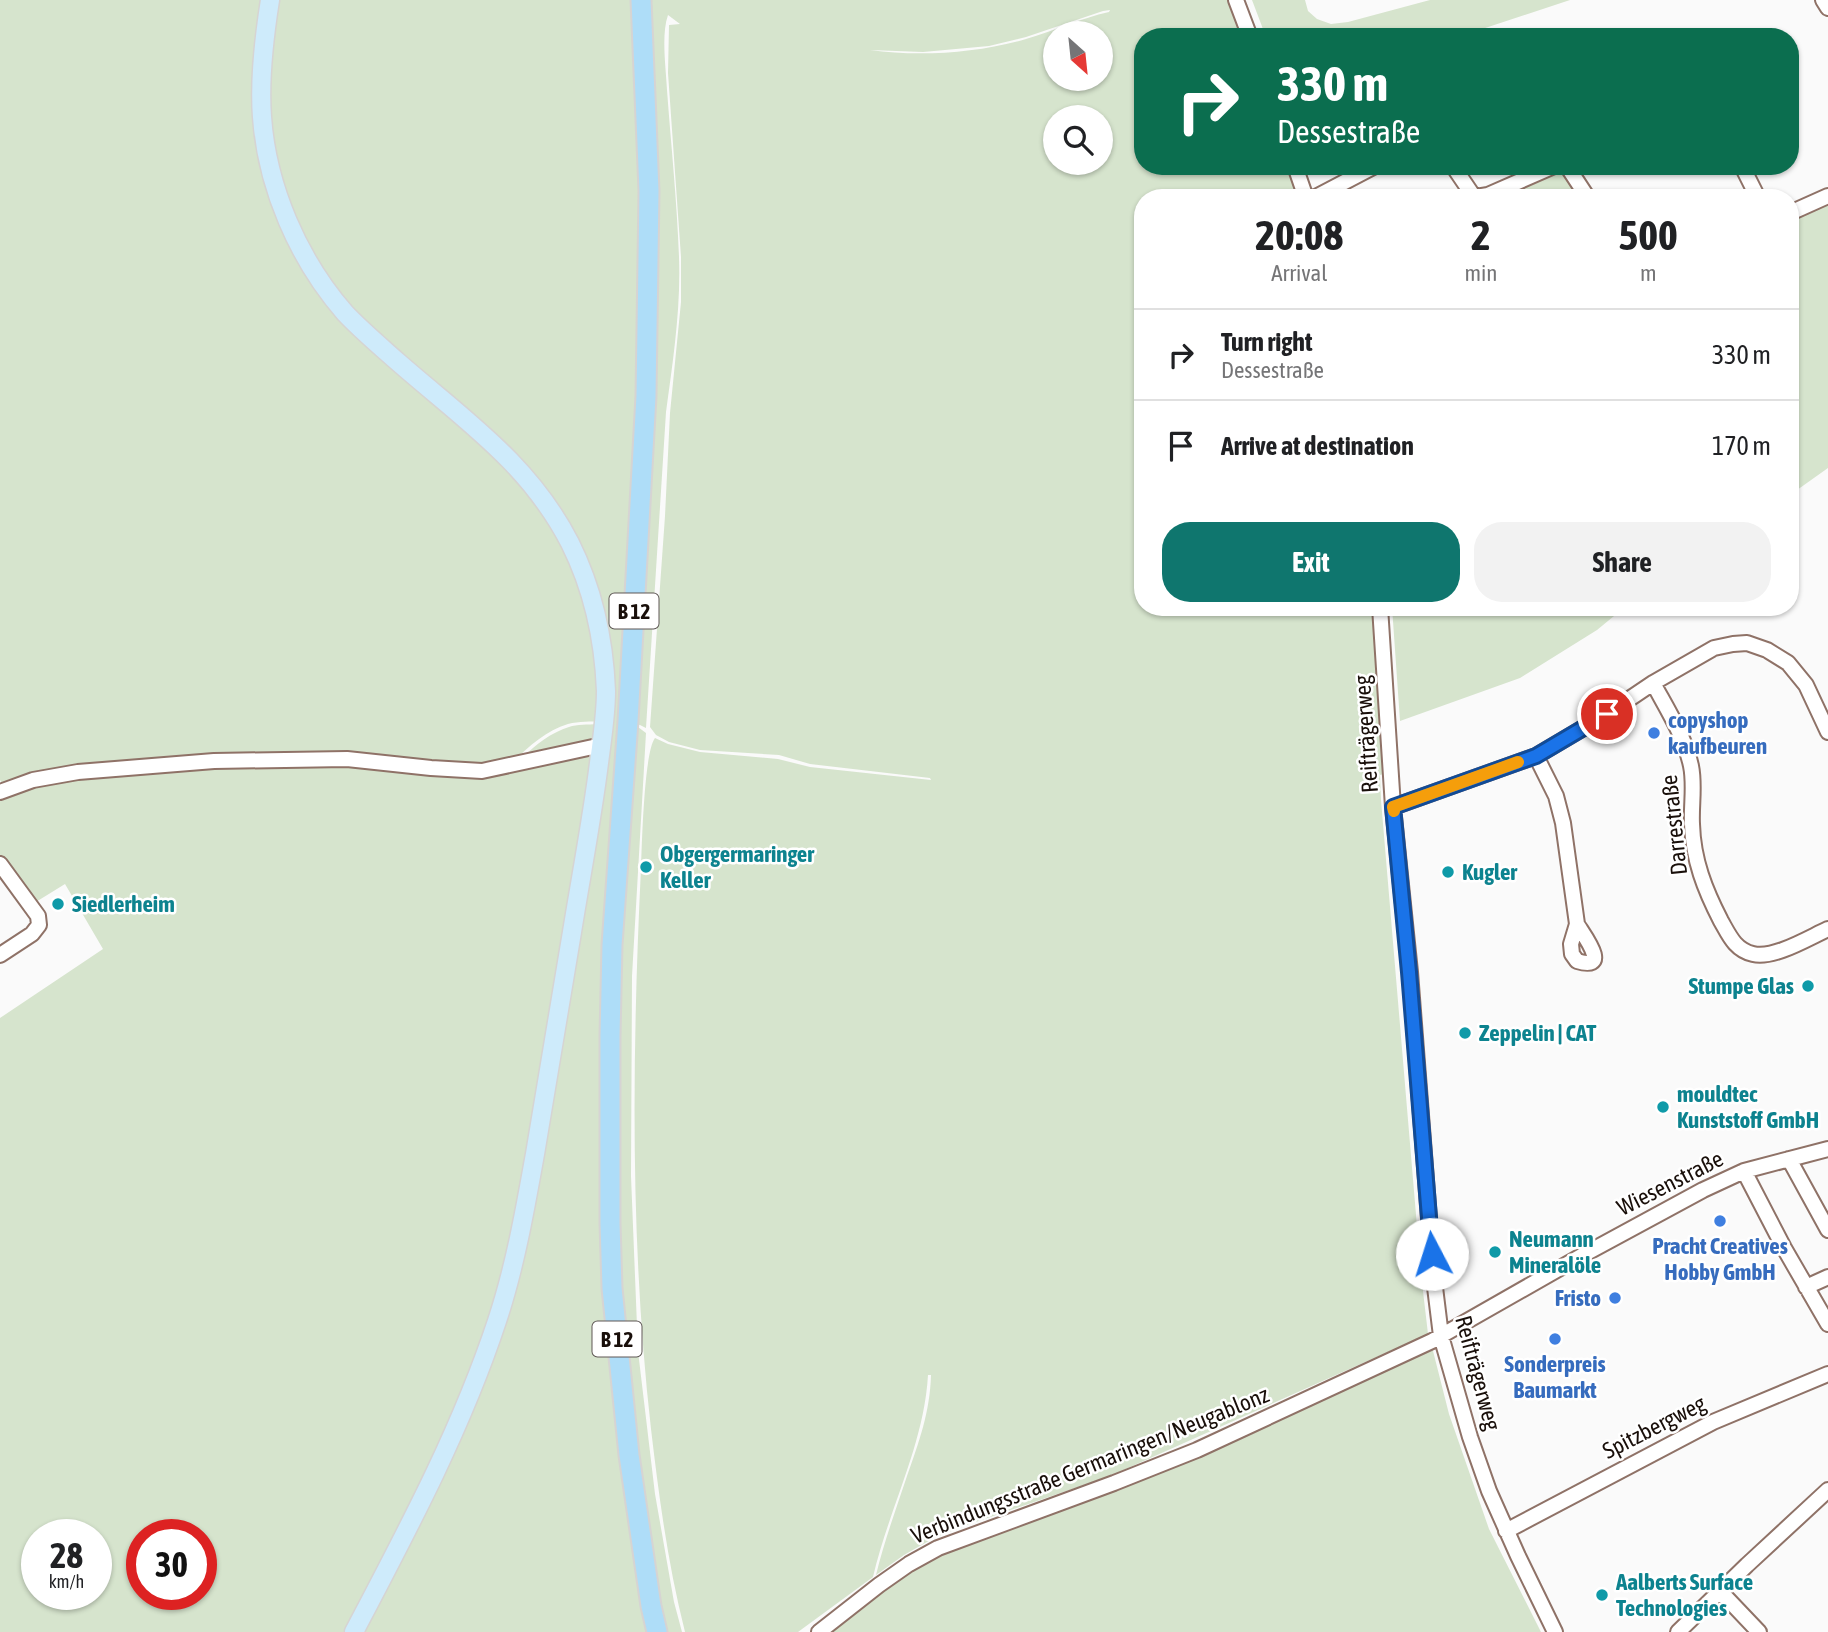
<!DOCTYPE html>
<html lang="en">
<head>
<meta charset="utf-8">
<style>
  body { margin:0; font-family:"Asap Condensed",sans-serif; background:#f2f2f2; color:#202124; height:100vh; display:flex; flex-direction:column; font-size:26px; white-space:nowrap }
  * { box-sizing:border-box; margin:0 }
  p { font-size:23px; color:#757577 }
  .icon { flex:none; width:38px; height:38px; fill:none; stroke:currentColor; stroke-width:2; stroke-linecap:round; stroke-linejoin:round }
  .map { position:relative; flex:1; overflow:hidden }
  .side { position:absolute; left:1134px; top:189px; width:665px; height:427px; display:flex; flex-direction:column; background:#fff; border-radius:28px; box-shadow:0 2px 5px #0004 }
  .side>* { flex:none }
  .banner { position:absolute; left:1134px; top:28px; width:665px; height:147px; border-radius:28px; box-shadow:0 2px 5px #0004; background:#0b6e4f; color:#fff; overflow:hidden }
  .needle { width:46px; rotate:153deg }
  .buttons { position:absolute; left:1043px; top:21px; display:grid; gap:14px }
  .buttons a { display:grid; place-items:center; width:70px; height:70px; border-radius:50%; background:#fff; box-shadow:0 2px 5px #0004; font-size:35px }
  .speed { position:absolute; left:21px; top:1519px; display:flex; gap:14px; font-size:35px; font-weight:700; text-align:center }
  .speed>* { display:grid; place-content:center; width:91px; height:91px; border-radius:50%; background:#fff; box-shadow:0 2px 5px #0004; line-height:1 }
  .speed small { font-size:18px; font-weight:400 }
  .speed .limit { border:10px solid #d22; background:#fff; color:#111 }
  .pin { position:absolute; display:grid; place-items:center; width:60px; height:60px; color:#fff; margin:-30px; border:4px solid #fff; border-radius:50%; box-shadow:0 2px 7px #0007 }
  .me { position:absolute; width:77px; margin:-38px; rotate:355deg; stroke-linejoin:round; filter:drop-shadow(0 0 5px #0008) }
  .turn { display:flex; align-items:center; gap:24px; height:147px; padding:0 28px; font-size:32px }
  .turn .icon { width:91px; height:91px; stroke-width:2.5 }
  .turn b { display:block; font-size:49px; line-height:60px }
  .eta { display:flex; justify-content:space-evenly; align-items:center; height:119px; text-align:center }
  .eta b { font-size:42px; font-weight:700; line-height:49px }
  .cta { display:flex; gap:14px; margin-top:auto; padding:14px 28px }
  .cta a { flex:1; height:80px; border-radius:28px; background:#0f766e; color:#fff; font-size:28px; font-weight:700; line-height:80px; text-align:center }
  .cta a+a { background:#f2f2f2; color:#202124 }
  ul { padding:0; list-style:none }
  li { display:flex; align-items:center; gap:21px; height:91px; padding:0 28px; border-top:2px solid #e0e0e0 }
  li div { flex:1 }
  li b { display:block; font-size:26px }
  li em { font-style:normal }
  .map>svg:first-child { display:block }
  .green { fill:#d6e4cd; fill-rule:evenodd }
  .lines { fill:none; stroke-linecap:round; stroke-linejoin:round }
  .minor-casing { stroke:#8f7267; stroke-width:18 }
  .major-casing { stroke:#d6d4d3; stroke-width:21 }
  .highway-casing { stroke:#d6d4d3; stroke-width:23 }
  .minor { stroke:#fff; stroke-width:14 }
  .major { stroke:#ceebfb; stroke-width:18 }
  .highway { stroke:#aeddf8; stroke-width:19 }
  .route-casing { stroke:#114b97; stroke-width:18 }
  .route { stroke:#1a73e8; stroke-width:12 }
  .slow { stroke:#f59e0b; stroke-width:12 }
  .shop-dot { fill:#3f7fe0; stroke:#fff; stroke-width:2.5 }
  .culture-dot { fill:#0f9aa8; stroke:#fff; stroke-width:2.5 }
  .labels { text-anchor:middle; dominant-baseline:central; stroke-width:5; stroke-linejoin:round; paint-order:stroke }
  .shield { fill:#fff; stroke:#5e5754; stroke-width:2 }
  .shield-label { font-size:21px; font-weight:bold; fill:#190f0a }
  .shop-label { font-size:23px; font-weight:bold; fill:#366cbe; stroke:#fff }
  .street-label { font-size:23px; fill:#190f0a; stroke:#fff }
  .culture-label { font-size:23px; font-weight:bold; fill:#0d838f; stroke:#fff; text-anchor:start }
</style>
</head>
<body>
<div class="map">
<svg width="1828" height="1632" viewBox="0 0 1828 1632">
  <rect width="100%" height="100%" fill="#fafafa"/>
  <!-- green -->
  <path class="green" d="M0,0H632L639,90L641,194L640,395L631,538L624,624L603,1007L601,1125L606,1288L612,1370L621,1457L646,1608L651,1632H359L407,1541L460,1433L502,1320L517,1265L531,1197L565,1008L609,745C615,669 604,594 566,527L558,528C591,591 604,650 601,721C591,722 579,721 568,724C547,730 529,746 514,761L515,766L583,752L595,762L523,1196L511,1263L468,1391L400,1536L349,1632H0V1018L103,949L65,884L31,905L0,864V792L5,789L0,780ZM37,1535H96V1594H37ZM142,1535H201V1594H142Z
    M649,0H1230L1244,37H1143V166H1289L1299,198H1143V607H1377L1387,773L1380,775L1381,800L1421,1274L1428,1334L1110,1476L967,1525L934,1538L904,1555L876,1575C884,1542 896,1509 907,1476C919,1442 930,1412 931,1375H928C924,1445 889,1508 873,1577L798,1632H685C668,1565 659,1497 651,1429C630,1242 632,1056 641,868C642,845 644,752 655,738L668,744L700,752L778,759L810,767L931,780L930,778L810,764L779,755L700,750L669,742L656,735L650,727L665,516L670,413L681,302V257L668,73L669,25L680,24L668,15C661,35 666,68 667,90C671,145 677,201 679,257C681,308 673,361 666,412L646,728L640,725L635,724L654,395L657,293V190ZM1110,10L1109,12C1081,18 1054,31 1026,39C977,53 920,57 870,50L923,52L989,46L1026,37L1103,11ZM1055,33H1101V79H1055ZM1055,117H1101V163H1055Z
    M1252,0H1305L1308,11L1317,19L1331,24L1348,22L1430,0H1570L1458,37H1266Z
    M1562,166L1584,198H1493Z
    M1828,202V468L1790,495V219Z
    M1392,607H1625L1597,630L1520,678L1400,721Z
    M597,724L599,738L573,747L522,758C535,745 552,732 569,727C577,724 588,725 597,724Z
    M634,727H638L646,733L632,976L631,1176L638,1351L655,1494L674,1602L682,1632H663L637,1455L621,1289L619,1224V1031L622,945Z
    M1432,1347L1449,1414L1489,1529L1541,1632H825L887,1584L939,1551Z"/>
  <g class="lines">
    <defs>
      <path id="minor" d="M1236,0L1250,37
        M1823,0L1828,8
        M1295,166L1306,198
        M1453,166L1472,194L1476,197L1488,195L1554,166
        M1567,166L1588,198
        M1742,166L1758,198
        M1314,198L1375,166
        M1790,213L1828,196
        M1380,607L1393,807L1410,972L1433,1271L1441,1336L1470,1437L1489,1491L1518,1556L1555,1632
        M1653,683C1667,709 1685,737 1691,766C1695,785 1691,805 1692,824C1693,860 1705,890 1721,921C1729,935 1735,950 1753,954C1774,959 1808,938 1828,929
        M1536,756L1556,796L1563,823L1577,924L1571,944L1572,954L1577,961C1613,972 1582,933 1577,924
        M0,792L33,780L78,772L214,761L347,759L431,768L482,771L602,745
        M1393,807L1536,756L1607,714L1653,683L1714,648L1733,644L1747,643L1767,650L1788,663L1806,685L1828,732
        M0,864L38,916L39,925L32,934L0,955
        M1789,1159L1828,1230
        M1744,1171L1784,1248L1828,1324
        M1806,1287L1828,1277
        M1506,1531L1713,1422L1828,1374
        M1720,1591L1759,1632
        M819,1632L879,1585L909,1564L938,1548L1114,1483L1197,1450L1432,1341L1583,1255L1703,1190L1744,1171L1828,1149
        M1678,1632L1747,1565L1828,1490"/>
      <path id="major" d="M270,0C264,38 259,78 262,117C267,187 298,259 345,313C361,330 380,346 398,362C463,419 529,463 570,543C593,589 604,640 606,691C606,715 602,739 599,763C592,819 581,876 572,932C559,1006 548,1080 535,1154C525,1210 515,1267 497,1321C461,1430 407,1531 354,1632"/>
      <path id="highway" d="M641,0L649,191L646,396L628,721L612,945L610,1036V1223L612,1288L629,1455L651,1606L657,1632"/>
    </defs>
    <!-- minor casing -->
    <use href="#minor" class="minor-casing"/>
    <!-- major casing -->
    <use href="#major" class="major-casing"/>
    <!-- highway casing -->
    <use href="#highway" class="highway-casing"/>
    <!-- minor -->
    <use href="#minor" class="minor"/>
    <!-- major -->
    <use href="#major" class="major"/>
    <!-- highway -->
    <use href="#highway" class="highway"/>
  </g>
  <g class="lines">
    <defs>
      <path id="route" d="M1432,1254L1409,972L1393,807L1536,756L1607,714"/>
    </defs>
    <!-- route casing -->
    <use href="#route" class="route-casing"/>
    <!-- route -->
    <use href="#route" class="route"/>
    <!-- slow -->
    <path class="slow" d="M1394,811L1393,807L1518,762"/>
  </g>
  <!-- markers -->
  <g class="shop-dot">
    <circle cx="1654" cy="733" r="7"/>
    <circle cx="1720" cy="1221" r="7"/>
    <circle cx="1615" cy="1298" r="7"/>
    <circle cx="1555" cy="1339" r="7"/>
  </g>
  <g class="culture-dot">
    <circle cx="646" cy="867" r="7"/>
    <circle cx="1448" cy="872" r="7"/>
    <circle cx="58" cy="904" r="7"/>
    <circle cx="1808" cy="986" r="7"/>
    <circle cx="1465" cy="1033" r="7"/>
    <circle cx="1663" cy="1107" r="7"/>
    <circle cx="1495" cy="1252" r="7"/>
    <circle cx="1602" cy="1595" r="7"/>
  </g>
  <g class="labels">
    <!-- shield labels -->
    <g class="shield">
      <rect x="609.5" y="593.5" width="49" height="35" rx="5"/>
      <rect x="592.5" y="1321.5" width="49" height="35" rx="5"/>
    </g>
    <g class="shield-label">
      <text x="634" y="611">B 12</text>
      <text x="617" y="1339">B 12</text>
    </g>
    <!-- shop labels -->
    <g class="shop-label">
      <text x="1668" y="720" text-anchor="start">copyshop<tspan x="1668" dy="26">kaufbeuren</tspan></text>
      <text x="1720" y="1246">Pracht Creatives<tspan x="1720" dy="26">Hobby GmbH</tspan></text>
      <text x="1601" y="1298" text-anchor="end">Fristo</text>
      <text x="1555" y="1364">Sonderpreis<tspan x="1555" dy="26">Baumarkt</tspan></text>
    </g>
    <!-- street labels -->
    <g class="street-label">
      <text transform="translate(1366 734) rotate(-94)">Reifträgerweg</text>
      <text transform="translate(1674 825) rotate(-96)">Darrestraße</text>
      <text transform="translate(1670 1183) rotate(-27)">Wiesenstraße</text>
      <text transform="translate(1478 1373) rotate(75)">Reifträgerweg</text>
      <text transform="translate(1654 1427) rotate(-27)">Spitzbergweg</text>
      <text transform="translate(1090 1465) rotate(-22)">Verbindungsstraße Germaringen/Neugablonz</text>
    </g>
    <!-- culture labels -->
    <g class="culture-label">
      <text x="660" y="854">Obgergermaringer<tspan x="660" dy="26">Keller</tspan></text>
      <text x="1462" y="872">Kugler</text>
      <text x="72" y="904">Siedlerheim</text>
      <text x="1794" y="986" text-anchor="end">Stumpe Glas</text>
      <text x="1479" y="1033">Zeppelin | CAT</text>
      <text x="1677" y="1094">mouldtec<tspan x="1677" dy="26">Kunststoff GmbH</tspan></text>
      <text x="1509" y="1239">Neumann<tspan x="1509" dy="26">Mineralöle</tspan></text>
      <text x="1616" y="1582">Aalberts Surface<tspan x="1616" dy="26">Technologies</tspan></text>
    </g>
  </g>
</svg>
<div class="buttons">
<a><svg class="needle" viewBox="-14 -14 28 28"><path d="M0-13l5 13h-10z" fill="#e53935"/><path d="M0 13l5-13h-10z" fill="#757577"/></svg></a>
<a><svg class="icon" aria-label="search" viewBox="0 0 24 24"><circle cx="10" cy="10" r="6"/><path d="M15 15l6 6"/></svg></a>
</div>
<div class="speed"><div>28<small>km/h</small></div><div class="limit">30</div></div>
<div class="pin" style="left:1607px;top:714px;background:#d93025"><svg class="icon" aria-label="arrive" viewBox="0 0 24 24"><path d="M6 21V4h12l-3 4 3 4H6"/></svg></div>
<svg class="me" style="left:1432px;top:1254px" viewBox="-20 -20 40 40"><circle r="19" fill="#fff"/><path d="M0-13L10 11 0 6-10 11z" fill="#1a73e8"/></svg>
<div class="banner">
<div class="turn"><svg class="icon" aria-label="right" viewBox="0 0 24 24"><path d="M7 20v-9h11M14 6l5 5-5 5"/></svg><div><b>330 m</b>Dessestraße</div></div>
</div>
<section class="side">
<div class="eta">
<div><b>20:08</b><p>Arrival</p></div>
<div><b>2</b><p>min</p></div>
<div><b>500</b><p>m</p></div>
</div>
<ul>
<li><svg class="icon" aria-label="right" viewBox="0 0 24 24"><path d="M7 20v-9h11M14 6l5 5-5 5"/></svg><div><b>Turn right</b><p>Dessestraße</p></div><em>330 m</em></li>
<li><svg class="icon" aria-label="arrive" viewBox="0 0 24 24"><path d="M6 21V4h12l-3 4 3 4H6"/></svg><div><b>Arrive at destination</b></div><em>170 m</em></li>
</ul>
<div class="cta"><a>Exit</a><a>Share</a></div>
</section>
</div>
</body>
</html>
